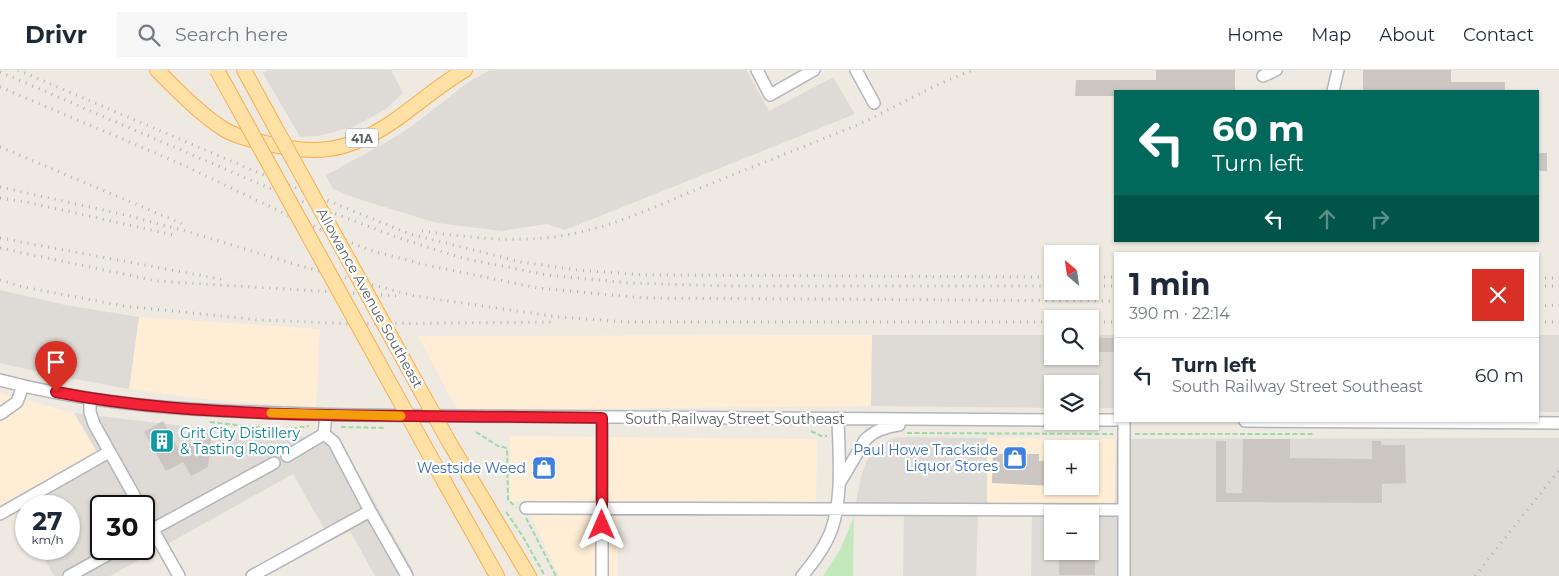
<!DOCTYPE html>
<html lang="en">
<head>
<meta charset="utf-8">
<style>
  body { margin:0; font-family:Montserrat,sans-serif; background:#f6f6f7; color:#1f2937; height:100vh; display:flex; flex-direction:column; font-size:19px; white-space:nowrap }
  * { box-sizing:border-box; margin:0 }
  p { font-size:16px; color:#747a83 }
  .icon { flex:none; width:28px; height:28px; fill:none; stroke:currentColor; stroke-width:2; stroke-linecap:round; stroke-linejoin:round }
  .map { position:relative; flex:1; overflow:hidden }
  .drawer { position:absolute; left:1114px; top:182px; width:425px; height:170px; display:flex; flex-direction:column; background:#fff; border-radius:0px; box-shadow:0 1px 4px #0004 }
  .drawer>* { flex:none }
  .guide { position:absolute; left:1114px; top:20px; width:425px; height:152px; border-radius:0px; box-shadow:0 1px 4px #0004; background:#00695c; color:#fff; overflow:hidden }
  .needle { width:32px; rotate:331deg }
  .fabs { position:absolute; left:1044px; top:175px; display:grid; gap:10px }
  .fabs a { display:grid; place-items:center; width:55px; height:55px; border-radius:0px; background:#fff; box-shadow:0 1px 4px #0004; font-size:25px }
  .speed { position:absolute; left:15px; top:425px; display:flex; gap:10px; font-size:25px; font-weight:700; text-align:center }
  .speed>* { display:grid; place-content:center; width:65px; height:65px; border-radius:50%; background:#fff; box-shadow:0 1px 4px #0004; line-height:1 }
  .speed small { font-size:12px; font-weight:400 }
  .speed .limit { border:2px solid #111; border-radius:8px; background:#fff; color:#111 }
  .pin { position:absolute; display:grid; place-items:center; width:42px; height:42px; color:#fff; margin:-51px -21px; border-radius:50% 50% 50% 0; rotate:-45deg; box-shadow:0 0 5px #0007 }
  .pin .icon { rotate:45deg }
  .me { position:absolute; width:55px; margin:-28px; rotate:0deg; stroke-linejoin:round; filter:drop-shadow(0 0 4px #0008) }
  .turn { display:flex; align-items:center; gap:18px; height:105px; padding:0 15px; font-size:22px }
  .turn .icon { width:65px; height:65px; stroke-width:2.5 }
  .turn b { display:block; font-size:35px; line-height:42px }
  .lanes { display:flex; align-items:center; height:48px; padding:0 15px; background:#0003; justify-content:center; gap:25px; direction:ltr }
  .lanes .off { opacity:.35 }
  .round { display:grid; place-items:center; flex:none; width:52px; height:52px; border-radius:0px; background:#f6f6f7 }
  .headline { display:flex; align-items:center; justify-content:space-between; height:85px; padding:0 15px }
  h1 { font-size:30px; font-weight:700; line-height:38px }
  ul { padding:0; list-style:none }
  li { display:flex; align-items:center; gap:15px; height:75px; padding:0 15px; border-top:1px solid #e0e1e3 }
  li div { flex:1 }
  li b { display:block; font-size:19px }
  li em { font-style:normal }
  header { display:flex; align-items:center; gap:30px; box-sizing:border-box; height:70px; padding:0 25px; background:#fff; border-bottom:1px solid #e0e1e3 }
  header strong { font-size:24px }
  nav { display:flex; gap:28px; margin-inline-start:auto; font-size:18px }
  .search { width:350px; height:45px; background:#f6f6f7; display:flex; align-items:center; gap:12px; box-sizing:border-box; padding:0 18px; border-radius:0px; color:#747a83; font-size:19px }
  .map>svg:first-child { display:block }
  .commercial { fill:#ffeed5; fill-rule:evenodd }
  .industrial { fill:#dedbd6; fill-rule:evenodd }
  .green { fill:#c3e8bc }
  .building { fill:#cbc6c1 }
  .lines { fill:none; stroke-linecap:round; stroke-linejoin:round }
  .minor-casing { stroke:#b2b6ba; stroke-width:14 }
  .major-casing { stroke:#faac4e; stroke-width:16 }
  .path { stroke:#9edaa4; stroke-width:2; stroke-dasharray:5 2.5; stroke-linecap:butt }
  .minor { stroke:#fff; stroke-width:11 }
  .major { stroke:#ffe1a5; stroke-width:14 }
  .rail { stroke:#b1b2b3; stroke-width:3; stroke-dasharray:1 6; stroke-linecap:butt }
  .major-bridge-casing { stroke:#faac4e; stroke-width:16; stroke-linecap:butt }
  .major-bridge { stroke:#ffe1a5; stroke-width:14 }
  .route-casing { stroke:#9f1623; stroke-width:12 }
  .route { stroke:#f42236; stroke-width:9 }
  .slow { stroke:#f59e0b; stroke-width:9 }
  .labels { text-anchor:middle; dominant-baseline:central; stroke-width:4.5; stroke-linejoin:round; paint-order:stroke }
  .shield { fill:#fff; stroke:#8c9092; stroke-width:1 }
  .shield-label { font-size:12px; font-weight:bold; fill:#5a6064 }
  .street-label { font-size:14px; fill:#5a6064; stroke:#fff }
  .culture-label { font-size:14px; fill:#0d838f; stroke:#fff; text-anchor:start }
  .shop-label { font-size:14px; fill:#366cbe; stroke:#fff; text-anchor:end }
</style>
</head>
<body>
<header>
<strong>Drivr</strong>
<div class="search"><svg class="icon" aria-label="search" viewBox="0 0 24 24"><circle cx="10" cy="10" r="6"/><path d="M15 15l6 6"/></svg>Search here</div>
<nav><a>Home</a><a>Map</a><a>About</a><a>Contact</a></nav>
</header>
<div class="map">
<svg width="1559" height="506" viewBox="0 0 1559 506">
  <rect width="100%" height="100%" fill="#eee9e1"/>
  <!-- commercial -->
  <path class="commercial" d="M139,247L320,259L316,337L213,330L129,319Z
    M872,265L871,336L457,340L418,266Z
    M0,323L74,343L103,392L0,449Z
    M510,366L817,369L816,442H618V506H559L524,431H510Z
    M987,368L1116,369L1115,445H987ZM1052,379H1090V416H1052Z"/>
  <!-- industrial -->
  <path class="industrial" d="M269,0H391L403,23L386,39L353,57L318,66L300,67L263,3Z
    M490,0H746L769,41L833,7L855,44L565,160L547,154L502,161L437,153L355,128L333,119L326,105L387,72L412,56L467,13Z
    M0,220L65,235L139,247L129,319L53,305L0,293Z
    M872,265H1052V286H1090V265H1115V338H1090V314H1052V338L871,336Z
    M1538,265H1559V342H1538Z
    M74,343L201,358L340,370L414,502L407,506H375L350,461L331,471L293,404L110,506H54L39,479H69V436H26V455L18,439L103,392ZM101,436H144V479H101Z
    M911,367L987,368V445H978L976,506H903L904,444L854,443L861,407L866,392L873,380L893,368Z
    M1559,368V506H1031L1032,444H1052V481H1090V444H1115L1116,369Z"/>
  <!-- green -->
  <path class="green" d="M854,447L853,506H823L840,480Z"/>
  <!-- building -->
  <path class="building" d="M1156,0H1235V21H1115V26H1075L1076,10H1156Z
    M1363,0H1451V12H1505V21H1363Z
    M1538,83H1547V101H1538Z
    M1097,268H1115V282H1097Z
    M163,351L179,380L212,362L208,397L191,406L183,392L166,401L144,362Z
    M1243,369H1290V388L1372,389V371H1381V375H1405L1406,413L1382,414V433L1216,432V371H1226V423H1242Z
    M993,384H1039V391L1052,390V416L992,413Z
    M1059,481H1095V505H1059Z"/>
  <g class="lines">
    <defs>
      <path id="minor" d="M757,0L770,25L814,0
        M856,0L874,33
        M1263,6L1276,0
        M1333,21L1338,0
        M0,310C82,332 167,339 252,342C324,345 397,346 469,346C664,348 858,349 1052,350
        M90,329V342L94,354L140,436
        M0,344L17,332L23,316
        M1090,350H1115
        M1124,351V506
        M1245,351L1559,353
        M324,364L334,372L370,441L407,506
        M287,386L324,364L326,345
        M839,414L865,370C875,360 886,357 899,355
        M526,438L1124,440
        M0,444L109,382
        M144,444L179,506
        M144,464L274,393
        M69,506L118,479
        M252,506L370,441
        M602,506V348
        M802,506C813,493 825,477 831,461C843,429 839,384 838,350"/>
      <path id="major" d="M157,0C177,20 198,42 222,58C234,66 248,69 261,72C313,86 346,83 391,53C416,36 439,15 465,0
        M244,0L274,55
        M449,372L529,506
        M445,413L497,506"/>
    </defs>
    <!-- minor casing -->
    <use href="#minor" class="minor-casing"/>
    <!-- major casing -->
    <use href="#major" class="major-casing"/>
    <!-- path -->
    <path class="path" d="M210,352L282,360L309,356
      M341,357L386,358
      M811,361L821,366H827
      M476,362L498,376L507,378L508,430L516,437
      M907,363L1113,364
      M1135,364H1315
      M506,442L522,465L545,506
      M526,448L556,506"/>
    <!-- minor -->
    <use href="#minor" class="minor"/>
    <!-- major -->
    <use href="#major" class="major"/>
    <!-- rail -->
    <path class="rail" d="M18,0L259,103L410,164L521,192L578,200L644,205L1052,207
      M0,2L283,124L402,169L462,188L547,205L629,213L730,216H1052
      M0,17L181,94L294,148L366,179L426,195L538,218L643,228L1115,231
      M0,77L183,154
      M0,117L130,146L192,163L301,196L415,226L558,247L627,252H1052
      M0,128L26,132L178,166
      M422,161C472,168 522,174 572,164C617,155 659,135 700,118C752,97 803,77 855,56C894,38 932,15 973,0
      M0,168L225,210
      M0,178L156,211L399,226
      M1090,207H1115
      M1538,208H1559
      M0,210L23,217L124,236L260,250L355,254L555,252
      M1090,216H1115
      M1538,216H1559
      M1538,236L1559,235
      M1090,252H1115
      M1538,252H1559
      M1475,506L1559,400"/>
    <defs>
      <path id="major-bridge" d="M217,0L445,413
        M274,55L449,372"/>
    </defs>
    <!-- major-bridge casing -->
    <use href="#major-bridge" class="major-bridge-casing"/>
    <!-- major-bridge -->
    <use href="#major-bridge" class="major-bridge"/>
  </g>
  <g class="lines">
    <defs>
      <path id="route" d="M56,322C132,337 208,341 285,344C391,347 497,346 602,348V455"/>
    </defs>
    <!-- route casing -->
    <use href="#route" class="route-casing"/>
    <!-- route -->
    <use href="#route" class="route"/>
    <!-- slow -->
    <path class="slow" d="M271,343L401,346"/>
  </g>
  <!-- icons -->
  <defs>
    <symbol id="building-square" viewBox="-11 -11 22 22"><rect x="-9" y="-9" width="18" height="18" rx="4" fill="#0f9aa8" stroke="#fff"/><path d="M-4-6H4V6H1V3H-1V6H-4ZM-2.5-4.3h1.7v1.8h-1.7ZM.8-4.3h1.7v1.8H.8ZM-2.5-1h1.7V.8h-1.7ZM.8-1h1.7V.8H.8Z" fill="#fff"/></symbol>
    <symbol id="shop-square" viewBox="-11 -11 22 22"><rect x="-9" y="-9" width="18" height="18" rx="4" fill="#3f7fe0" stroke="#fff"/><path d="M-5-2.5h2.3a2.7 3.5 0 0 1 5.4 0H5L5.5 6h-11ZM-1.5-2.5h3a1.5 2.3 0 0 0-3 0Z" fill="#fff"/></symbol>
  </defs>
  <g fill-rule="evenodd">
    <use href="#building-square" x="148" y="357" width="28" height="28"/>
    <use href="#shop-square" x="1001" y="374" width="28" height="28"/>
    <use href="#shop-square" x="530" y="384" width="28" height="28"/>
  </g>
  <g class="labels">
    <!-- shield labels -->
    <rect class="shield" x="346" y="58.5" width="32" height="19" rx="4"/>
    <g class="shield-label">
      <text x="362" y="68">41A</text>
    </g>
    <!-- street labels -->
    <g class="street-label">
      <text transform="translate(370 228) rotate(61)">Allowance Avenue Southeast</text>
      <text x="735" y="349">South Railway Street Southeast</text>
    </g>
    <!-- culture labels -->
    <g class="culture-label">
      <text x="180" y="363">Grit City Distillery<tspan x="180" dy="16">&amp; Tasting Room</tspan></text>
    </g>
    <!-- shop labels -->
    <g class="shop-label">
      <text x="998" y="380">Paul Howe Trackside<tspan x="998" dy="16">Liquor Stores</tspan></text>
      <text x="526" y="398">Westside Weed</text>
    </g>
  </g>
</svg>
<div class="fabs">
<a><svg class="needle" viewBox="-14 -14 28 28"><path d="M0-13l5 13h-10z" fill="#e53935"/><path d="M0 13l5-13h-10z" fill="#747a83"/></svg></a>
<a><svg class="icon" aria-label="search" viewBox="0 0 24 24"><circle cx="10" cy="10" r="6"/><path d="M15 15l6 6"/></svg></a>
<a><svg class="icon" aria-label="layers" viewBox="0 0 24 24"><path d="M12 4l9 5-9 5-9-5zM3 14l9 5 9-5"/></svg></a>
<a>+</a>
<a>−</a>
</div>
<div class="speed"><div>27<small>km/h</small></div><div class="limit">30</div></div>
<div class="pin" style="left:56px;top:322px;background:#d93025"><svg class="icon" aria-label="arrive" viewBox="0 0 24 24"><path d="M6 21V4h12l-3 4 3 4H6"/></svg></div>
<svg class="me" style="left:602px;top:455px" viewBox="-20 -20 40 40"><path d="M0-17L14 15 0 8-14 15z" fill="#f42236" stroke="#fff" stroke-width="4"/></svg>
<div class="guide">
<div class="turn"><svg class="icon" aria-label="left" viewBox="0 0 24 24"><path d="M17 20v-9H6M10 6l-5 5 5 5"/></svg><div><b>60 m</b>Turn left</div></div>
<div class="lanes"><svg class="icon" aria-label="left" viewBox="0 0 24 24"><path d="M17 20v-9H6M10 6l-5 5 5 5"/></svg><svg class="icon off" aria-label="ahead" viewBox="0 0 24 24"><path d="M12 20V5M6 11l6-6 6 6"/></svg><svg class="icon off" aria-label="right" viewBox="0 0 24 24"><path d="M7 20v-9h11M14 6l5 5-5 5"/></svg></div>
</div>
<section class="drawer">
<div class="headline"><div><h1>1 min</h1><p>390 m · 22:14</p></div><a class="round" style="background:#d93025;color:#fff"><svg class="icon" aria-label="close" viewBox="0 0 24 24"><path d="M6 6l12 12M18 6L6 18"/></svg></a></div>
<ul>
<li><svg class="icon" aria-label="left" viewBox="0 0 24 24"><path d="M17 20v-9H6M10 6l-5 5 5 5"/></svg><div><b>Turn left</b><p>South Railway Street Southeast</p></div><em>60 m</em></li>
</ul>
</section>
</div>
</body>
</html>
